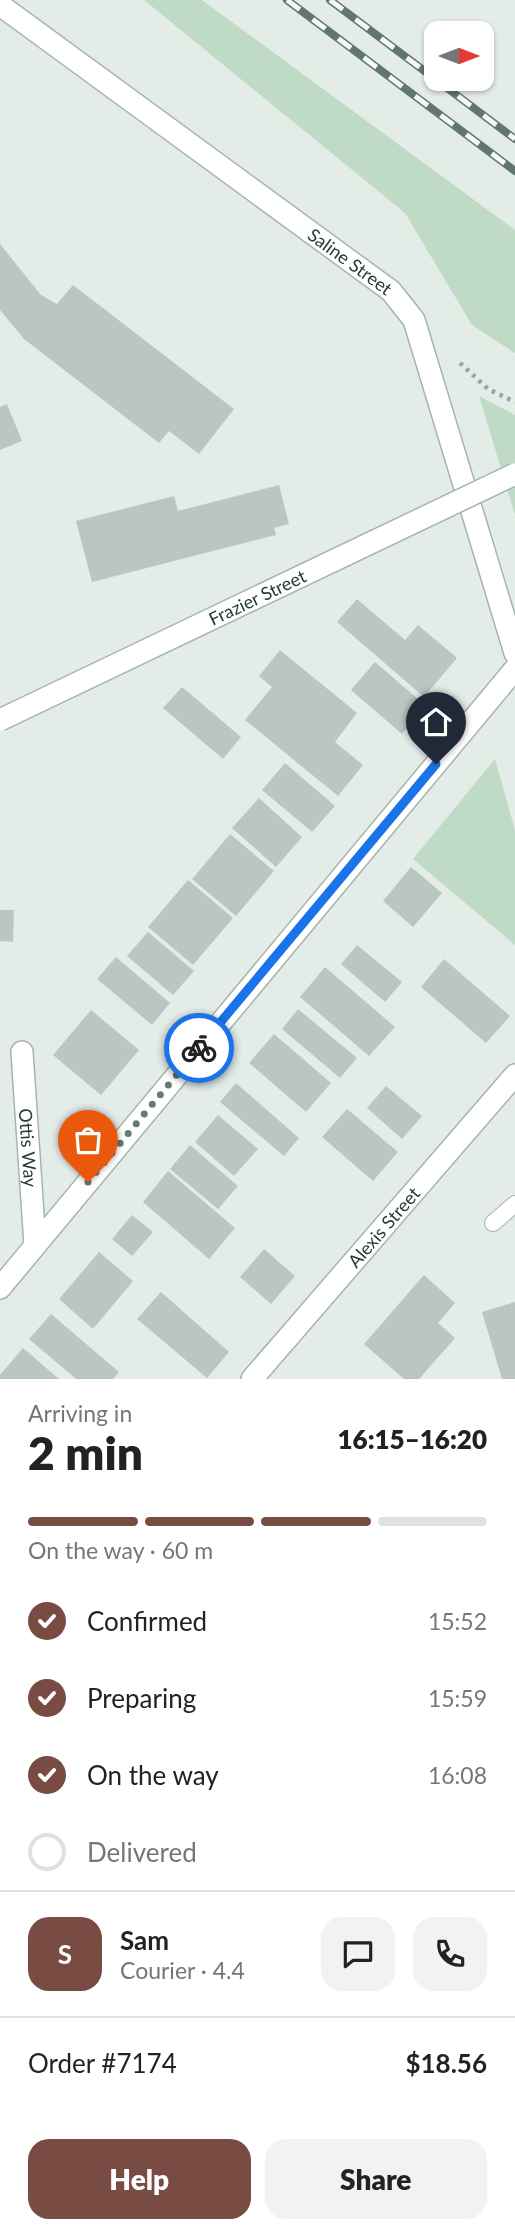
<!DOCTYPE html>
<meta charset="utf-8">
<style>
body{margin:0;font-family:Lato,sans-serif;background:#f2f2f2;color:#222;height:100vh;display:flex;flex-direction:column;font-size:26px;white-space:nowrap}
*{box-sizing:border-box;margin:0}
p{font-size:23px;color:#767676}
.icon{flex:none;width:38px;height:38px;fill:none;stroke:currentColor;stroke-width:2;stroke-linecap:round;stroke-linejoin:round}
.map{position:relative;height:1379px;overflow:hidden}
.details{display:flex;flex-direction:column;background:#fff;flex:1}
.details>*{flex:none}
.needle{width:46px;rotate:90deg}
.controls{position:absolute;left:424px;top:21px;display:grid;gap:14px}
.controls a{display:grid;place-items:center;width:70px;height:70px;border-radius:14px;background:#fff;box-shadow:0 2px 5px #0004;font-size:35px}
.pin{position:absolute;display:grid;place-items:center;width:60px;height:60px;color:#fff;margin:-72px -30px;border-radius:50% 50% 50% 0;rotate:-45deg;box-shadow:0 0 7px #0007}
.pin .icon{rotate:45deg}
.courier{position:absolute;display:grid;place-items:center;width:70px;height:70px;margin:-35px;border:5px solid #1a73e8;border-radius:50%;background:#fff;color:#222;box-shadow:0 2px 9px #0007}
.summary em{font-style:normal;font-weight:800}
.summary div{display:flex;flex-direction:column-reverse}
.summary{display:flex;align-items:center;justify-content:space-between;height:119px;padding:0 28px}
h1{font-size:46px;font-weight:800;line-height:52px}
.bar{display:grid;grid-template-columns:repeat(4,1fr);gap:10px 7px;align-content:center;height:84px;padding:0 28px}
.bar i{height:9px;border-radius:5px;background:#e0e0e0}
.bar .active{background:#794c43}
.bar p{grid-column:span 4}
.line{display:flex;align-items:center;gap:18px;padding:0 28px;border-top:2px solid #e0e0e0}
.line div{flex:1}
.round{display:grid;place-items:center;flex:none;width:74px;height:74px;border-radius:21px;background:#f2f2f2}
ol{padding:0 28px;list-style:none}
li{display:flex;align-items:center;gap:21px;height:77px}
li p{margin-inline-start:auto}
li .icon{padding:7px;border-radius:50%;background:#794c43;color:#fff;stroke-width:4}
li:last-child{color:#767676}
li i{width:38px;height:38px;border:4px solid #e0e0e0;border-radius:50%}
.button{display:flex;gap:14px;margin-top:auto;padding:14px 28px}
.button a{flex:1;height:80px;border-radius:21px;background:#794c43;color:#fff;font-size:28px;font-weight:800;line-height:80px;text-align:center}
.button a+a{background:#f2f2f2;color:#222}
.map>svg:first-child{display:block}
.green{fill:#bfdbc5}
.building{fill:#bac7c1}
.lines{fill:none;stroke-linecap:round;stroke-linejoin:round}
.service-casing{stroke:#a7b4ae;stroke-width:18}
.minor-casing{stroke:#a7b4ae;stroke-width:24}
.path{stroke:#88ac9e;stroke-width:4.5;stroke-dasharray:3.5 5;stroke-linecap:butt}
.service{stroke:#fff;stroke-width:16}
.minor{stroke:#fff;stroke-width:21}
.rail-casing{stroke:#60776f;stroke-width:8}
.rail{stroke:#f4f9f6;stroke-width:5;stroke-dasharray:16;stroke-linecap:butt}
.tertiary-bridge-casing{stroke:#a7b4ae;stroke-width:24;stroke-linecap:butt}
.tertiary-bridge{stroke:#fff;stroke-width:21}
.done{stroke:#687a73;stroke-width:7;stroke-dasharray:0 12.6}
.route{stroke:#1a73e8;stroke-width:9}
.labels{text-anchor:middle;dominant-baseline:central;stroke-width:6;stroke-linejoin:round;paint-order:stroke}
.street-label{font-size:18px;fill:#253c34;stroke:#f4f9f6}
</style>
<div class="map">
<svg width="515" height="1379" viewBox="0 0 515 1379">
<rect width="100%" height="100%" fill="#e4ece8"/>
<g class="green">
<path d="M 144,0 L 202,0 L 515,230 L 515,353 L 472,325 L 405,213 Z"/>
<path d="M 479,396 L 515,415 L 515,515 Z"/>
<path d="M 495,759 L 515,830 L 515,945 L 413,859 Z"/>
</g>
<g class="building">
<path d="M 0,244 L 41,295 L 57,304 L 73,285 L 234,409 L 199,454 L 169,431 L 159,443 L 24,339 L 0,310 Z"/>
<path d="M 7,404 L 22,441 L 0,450 L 0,407 Z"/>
<path d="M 279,485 L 289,524 L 274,528 L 276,535 L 92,582 L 76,521 L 174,496 L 178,511 Z"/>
<path d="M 357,599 L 405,640 L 418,625 L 457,658 L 424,697 L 337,622 Z"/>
<path d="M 280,650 L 357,713 L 335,742 L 363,765 L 338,796 L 245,720 L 272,687 L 259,676 Z"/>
<path d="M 375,662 L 426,706 L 402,734 L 351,690 Z"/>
<path d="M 182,687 L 241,737 L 223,759 L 163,708 Z"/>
<path d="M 285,763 L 335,806 L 312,832 L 262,790 Z"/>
<path d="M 259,798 L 302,837 L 276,867 L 232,828 Z"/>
<path d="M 230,834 L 274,871 L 236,916 L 192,879 Z"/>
<path d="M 411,867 L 442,893 L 413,927 L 383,901 Z"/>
<path d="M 188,880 L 233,918 L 193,965 L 148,927 Z"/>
<path d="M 0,910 L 14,910 L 13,942 L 0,941 Z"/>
<path d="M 148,932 L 194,971 L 173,995 L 127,956 Z"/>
<path d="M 357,945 L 402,982 L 385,1002 L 341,964 Z"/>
<path d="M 116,957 L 170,1003 L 152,1025 L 97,979 Z"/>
<path d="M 444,959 L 510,1016 L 486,1043 L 421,987 Z"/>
<path d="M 325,967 L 395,1027 L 369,1056 L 300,997 Z"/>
<path d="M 298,1009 L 357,1058 L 340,1078 L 282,1029 Z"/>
<path d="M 91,1010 L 139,1050 L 101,1095 L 53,1055 Z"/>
<path d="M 274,1034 L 331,1083 L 306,1112 L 249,1063 Z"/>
<path d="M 236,1083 L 299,1138 L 284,1156 L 220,1102 Z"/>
<path d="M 386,1086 L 422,1116 L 402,1139 L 367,1108 Z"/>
<path d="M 347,1109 L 398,1152 L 373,1181 L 322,1137 Z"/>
<path d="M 218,1115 L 258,1149 L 234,1176 L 195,1142 Z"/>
<path d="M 190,1145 L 238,1186 L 218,1209 L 170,1169 Z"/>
<path d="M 168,1171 L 235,1228 L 209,1259 L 143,1202 Z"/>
<path d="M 132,1215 L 153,1232 L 132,1256 L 112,1239 Z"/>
<path d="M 264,1249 L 295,1276 L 271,1304 L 240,1277 Z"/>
<path d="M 99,1252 L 133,1281 L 93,1329 L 59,1299 Z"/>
<path d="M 424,1275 L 455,1303 L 438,1323 L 455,1338 L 419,1379 L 404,1379 L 364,1344 Z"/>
<path d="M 161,1292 L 229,1352 L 207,1378 L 137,1319 Z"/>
<path d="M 515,1302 L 515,1379 L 502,1379 L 482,1312 Z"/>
<path d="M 51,1314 L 119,1372 L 113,1379 L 76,1379 L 29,1339 Z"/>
<path d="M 23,1348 L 59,1379 L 0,1379 L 0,1375 Z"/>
</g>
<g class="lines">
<defs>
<path id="service" d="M 493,1223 L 515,1204"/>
<g id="minor">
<path id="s1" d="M 0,5 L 391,291 L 414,320 L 515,653"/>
<path id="s2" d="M 22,1052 L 35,1245"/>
<path d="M 0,1288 L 515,669"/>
<path id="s3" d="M 252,1379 L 515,1075"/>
</g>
</defs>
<use href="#service" class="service-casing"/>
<use href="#minor" class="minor-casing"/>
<path class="path" d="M 460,363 L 488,389 L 515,402"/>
<use href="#service" class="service"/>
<use href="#minor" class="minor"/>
<defs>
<g id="rail">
<path d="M 287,0 L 515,171"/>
<path d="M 330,0 L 515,139"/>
</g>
</defs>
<use href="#rail" class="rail-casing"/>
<use href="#rail" class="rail"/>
<defs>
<g id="tertiary-bridge">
<path id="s4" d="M 0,720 L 515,474"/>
</g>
</defs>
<use href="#tertiary-bridge" class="tertiary-bridge-casing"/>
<use href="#tertiary-bridge" class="tertiary-bridge"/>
</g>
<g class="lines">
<path class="done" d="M 88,1182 L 199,1048"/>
<path class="route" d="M 199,1048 L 436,764"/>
</g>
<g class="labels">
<g class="street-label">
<text stroke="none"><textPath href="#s1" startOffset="434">Saline Street</textPath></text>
<text stroke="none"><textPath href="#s4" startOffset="285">Frazier Street</textPath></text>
<text stroke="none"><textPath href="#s2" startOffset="96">Ottis Way</textPath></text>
<text stroke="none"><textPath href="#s3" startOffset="201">Alexis Street</textPath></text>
</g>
</g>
</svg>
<div class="controls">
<a><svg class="needle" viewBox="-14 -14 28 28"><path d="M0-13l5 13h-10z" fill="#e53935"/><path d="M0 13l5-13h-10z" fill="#767676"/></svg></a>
</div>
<div class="pin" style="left:88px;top:1182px;background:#ea580c"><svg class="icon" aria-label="bag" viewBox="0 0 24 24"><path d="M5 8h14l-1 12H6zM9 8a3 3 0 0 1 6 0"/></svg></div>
<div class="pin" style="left:436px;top:764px;background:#1f2937"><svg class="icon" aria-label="home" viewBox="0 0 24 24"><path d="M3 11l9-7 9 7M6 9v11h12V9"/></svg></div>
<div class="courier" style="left:199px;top:1048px"><svg class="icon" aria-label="bike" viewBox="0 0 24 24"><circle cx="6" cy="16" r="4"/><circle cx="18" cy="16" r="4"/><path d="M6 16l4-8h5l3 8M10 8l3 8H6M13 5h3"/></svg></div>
</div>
<section class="details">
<div class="summary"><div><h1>2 min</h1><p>Arriving in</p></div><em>16:15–16:20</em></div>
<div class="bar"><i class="active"></i><i class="active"></i><i class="active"></i><i></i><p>On the way · 60 m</p></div>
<ol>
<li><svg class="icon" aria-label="check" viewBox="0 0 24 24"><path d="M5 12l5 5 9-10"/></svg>Confirmed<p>15:52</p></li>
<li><svg class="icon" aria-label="check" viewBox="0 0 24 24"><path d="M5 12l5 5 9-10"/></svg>Preparing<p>15:59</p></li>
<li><svg class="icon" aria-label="check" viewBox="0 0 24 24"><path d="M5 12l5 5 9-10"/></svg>On the way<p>16:08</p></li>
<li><i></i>Delivered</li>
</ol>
<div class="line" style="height:126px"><b class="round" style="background:#794c43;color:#fff">S</b><div><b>Sam</b><p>Courier · 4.4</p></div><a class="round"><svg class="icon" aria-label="chat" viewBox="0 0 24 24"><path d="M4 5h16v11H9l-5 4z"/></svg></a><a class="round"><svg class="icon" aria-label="phone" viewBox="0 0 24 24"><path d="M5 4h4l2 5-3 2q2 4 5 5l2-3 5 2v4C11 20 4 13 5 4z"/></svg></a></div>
<div class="line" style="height:91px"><div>Order #7174</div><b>$18.56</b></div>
<div class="button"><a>Help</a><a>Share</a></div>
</section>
